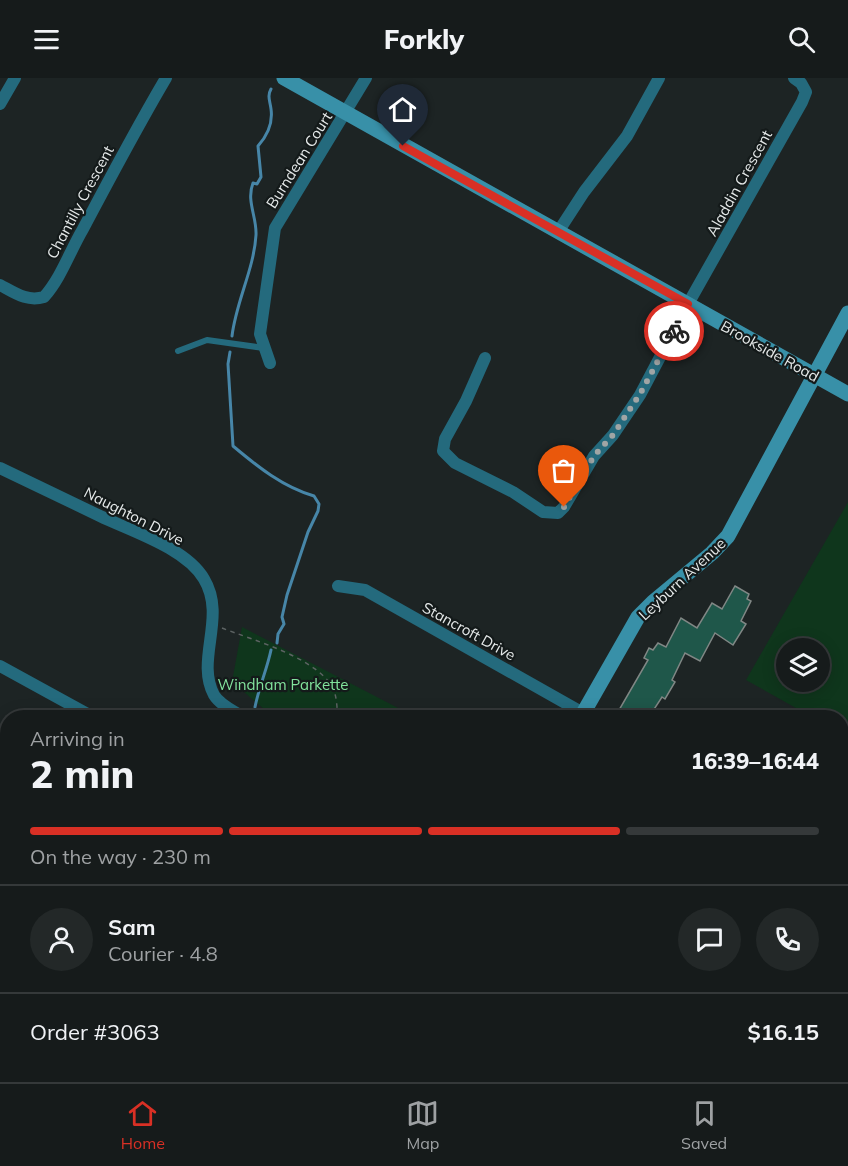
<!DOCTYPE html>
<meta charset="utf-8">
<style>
body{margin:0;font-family:Mulish,sans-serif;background:#232828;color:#f1f3f6;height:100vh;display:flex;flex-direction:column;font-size:22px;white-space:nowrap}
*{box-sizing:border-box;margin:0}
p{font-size:20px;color:#9ea1a3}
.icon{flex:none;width:33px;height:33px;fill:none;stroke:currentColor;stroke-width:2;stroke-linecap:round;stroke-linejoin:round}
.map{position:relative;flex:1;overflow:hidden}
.drawer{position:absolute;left:0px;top:632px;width:849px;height:374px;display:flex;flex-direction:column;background:#161b1b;border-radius:24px 24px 0 0;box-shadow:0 3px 15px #0003,0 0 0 2px #35393a}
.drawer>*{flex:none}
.tools{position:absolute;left:776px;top:560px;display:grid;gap:12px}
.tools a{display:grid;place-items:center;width:54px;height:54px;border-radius:50%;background:#161b1b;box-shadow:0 3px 15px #0003,0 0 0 2px #35393a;font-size:30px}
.pin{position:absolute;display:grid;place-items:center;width:51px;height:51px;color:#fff;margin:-62px -26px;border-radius:50% 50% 50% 0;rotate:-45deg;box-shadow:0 0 6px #0007}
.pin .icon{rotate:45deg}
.courier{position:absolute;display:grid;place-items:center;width:60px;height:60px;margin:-30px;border:4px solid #d93025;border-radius:50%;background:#fff;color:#222;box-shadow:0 2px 8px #0007}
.head em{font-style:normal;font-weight:800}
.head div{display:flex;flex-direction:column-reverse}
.head{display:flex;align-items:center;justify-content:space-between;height:102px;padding:0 30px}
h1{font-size:39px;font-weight:800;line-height:45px}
.bar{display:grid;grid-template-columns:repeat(4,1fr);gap:9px 6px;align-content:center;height:72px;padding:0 30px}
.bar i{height:8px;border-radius:4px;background:#35393a}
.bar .selected{background:#d93025}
.bar p{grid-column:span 4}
.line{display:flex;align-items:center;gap:15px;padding:0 30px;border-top:2px solid #35393a}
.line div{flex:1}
.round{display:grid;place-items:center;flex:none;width:63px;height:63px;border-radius:32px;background:#232828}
header{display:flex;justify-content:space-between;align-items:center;height:78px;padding:0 30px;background:#161b1b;font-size:27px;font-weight:800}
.dock{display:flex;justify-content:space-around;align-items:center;height:84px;border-top:2px solid #35393a;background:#161b1b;font-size:16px;color:#9ea1a3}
.dock a{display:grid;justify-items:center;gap:3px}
.dock .selected{color:#d93025}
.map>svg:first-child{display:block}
.green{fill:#0f361c;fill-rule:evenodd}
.water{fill:#035b8b;stroke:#4786a8;stroke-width:1.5}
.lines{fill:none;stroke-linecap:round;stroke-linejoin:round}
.stream{stroke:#4786a8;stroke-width:3}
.building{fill:#1f574a;stroke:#808785;stroke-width:1.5}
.path{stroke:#5d6363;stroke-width:1.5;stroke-dasharray:4.5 4.5;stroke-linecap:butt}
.lane{stroke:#246a7d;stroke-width:6}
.street{stroke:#246a7d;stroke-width:12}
.secondary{stroke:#3890a8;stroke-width:15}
.primary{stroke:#35afce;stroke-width:15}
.done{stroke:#a0a5a5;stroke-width:6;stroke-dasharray:0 10.8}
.route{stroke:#d93025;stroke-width:8}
.labels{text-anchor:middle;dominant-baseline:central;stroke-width:4.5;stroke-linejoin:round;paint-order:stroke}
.street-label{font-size:15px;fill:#e6eaea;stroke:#141a1a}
.park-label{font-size:15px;fill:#82e39d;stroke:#141a1a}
</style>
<header><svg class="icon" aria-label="menu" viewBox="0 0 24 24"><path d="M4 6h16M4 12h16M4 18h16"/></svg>Forkly<svg class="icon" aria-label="search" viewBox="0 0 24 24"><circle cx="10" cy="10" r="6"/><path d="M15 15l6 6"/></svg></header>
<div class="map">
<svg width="848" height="1004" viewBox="0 0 848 1004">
<rect width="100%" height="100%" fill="#1d2424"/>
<g class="green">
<path d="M 848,424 L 848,659 L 842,656 L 842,639 L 812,639 L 746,602 ZM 786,570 L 819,570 L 819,603 L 786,603 Z"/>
<path d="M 242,549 L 400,631 L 396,639 L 278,639 L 265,632 L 232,604 Z"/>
<path d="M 848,770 L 848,836 L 842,832 L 842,781 Z"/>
<path d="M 0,974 L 7,978 L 8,998 L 224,998 L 226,1004 L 0,1004 Z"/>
</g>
<path class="water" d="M 75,998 L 147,998 L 147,1004 L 77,1004 Z"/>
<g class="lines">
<g class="stream">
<path d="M 232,258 C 236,224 254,191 256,157 C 257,139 246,123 253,105 L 257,106 L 261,99 L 258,68 C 267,58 273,45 271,31 C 270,23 267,18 271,11"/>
<path d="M 230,274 L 228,286 L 233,368 C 258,389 283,409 314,418 L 319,426 L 318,433 L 308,454 L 287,517 L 282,539 L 284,546 L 278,556 L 277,565"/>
<path d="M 255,629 C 259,609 267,591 271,572"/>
<path d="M 184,998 L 185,1004"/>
</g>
</g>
<path class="building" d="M 735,508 L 749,516 L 747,521 L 751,523 L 741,543 L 746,546 L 733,567 L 715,555 L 700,583 L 685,575 L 672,602 L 675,604 L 665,621 L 662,619 L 649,639 L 615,639 L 648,582 L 644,580 L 649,570 L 653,572 L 658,565 L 666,569 L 681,540 L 697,550 L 712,525 L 722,531 Z"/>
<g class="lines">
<g class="path">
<path d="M 222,550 C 252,562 326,582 335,616 C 337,623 337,632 338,639"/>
<path d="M 53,998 L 57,1004"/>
<path d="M 156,998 L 156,1004"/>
</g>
<g class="lane">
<path d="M 178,273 L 207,262 L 264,270"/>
<path d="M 842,857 L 848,861"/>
<path d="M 842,915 L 843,916"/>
</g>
<g class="street">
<path d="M 0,26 L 15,0"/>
<path d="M 558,154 L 584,114 L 627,58 L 659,0"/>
<path d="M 0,207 C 15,215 27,224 44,219 C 61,200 70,173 83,151 C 110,100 137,49 166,0"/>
<path d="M 485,280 L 466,323 L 445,361 L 443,373 L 455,385 L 513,414 L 543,434 L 558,435 L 564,429 L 594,378 L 613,357 L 640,317 L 688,226 L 802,24 L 806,14 L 801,5 L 794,0"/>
<path d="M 270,285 L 260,256 L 275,150 L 366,0"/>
<path d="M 0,390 C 33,406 66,422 100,438 C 131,453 186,470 204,501 C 227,539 195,582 214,617 C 220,627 234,633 243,639"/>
<path d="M 338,508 L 365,512 L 583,635"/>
<path d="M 0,588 L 93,639"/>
<path d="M 0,887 L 8,876"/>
<path d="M 274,998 L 276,1004"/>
<path d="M 566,998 L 576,998 L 591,1004"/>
<path d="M 403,1004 L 404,998"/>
<path d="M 455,1004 L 456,998"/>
<path d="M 509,1004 L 511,998"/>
</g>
<g class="secondary">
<path d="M 284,0 L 848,316"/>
<path d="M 581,639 L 638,539 L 653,524 L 712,475 L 728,458 L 848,235"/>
<path d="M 0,742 L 8,746"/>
<path d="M 708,998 L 722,1004"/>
</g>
<path class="primary" d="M 845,1004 L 848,1000"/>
</g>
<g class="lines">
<path class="done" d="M 564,429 L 594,378 L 613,357 L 640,316 L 674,253"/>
<path class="route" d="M 403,68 L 688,226 L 674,253"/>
</g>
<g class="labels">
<g class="street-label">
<text transform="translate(299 82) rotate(-58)">Burndean Court</text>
<text transform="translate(739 105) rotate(-61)">Aladdin Crescent</text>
<text transform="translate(80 124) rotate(-62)">Chantilly Crescent</text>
<text transform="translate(770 273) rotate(29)">Brookside Road</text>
<text transform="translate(134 438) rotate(27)">Naughton Drive</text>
<text transform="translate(682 501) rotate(-43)">Leyburn Avenue</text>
<text transform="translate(469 553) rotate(29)">Stancroft Drive</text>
</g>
<g class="park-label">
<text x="283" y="606">Windham Parkette</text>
</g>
</g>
</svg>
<div class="tools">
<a><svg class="icon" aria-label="layers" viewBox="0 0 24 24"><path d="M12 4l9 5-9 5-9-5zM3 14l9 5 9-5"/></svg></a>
</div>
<div class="pin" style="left:564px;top:429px;background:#ea580c"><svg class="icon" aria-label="bag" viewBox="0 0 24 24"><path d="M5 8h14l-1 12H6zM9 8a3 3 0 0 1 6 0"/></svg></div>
<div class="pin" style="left:403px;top:68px;background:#1f2937"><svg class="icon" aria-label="home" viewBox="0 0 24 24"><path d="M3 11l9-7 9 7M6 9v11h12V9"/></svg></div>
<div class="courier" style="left:674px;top:253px"><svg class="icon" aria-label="bike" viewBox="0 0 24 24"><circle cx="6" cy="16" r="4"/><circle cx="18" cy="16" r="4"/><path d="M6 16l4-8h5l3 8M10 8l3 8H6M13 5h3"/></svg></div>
<section class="drawer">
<div class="head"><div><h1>2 min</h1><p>Arriving in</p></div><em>16:39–16:44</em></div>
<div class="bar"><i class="selected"></i><i class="selected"></i><i class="selected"></i><i></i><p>On the way · 230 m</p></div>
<div class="line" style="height:108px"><a class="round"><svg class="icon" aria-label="person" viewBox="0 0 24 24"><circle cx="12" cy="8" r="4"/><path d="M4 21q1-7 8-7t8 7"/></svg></a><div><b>Sam</b><p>Courier · 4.8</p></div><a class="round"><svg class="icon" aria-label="chat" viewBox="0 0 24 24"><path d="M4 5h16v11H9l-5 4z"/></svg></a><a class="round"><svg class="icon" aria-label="phone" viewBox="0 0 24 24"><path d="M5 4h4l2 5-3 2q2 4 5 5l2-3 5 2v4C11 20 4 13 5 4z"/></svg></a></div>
<div class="line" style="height:78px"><div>Order #3063</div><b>$16.15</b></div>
</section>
</div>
<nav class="dock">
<a class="selected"><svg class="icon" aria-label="home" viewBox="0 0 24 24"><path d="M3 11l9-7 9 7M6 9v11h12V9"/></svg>Home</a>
<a><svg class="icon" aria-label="map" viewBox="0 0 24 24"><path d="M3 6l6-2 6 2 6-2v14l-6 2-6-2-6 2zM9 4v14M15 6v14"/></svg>Map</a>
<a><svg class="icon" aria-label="saved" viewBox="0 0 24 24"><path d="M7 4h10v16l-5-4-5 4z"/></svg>Saved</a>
</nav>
